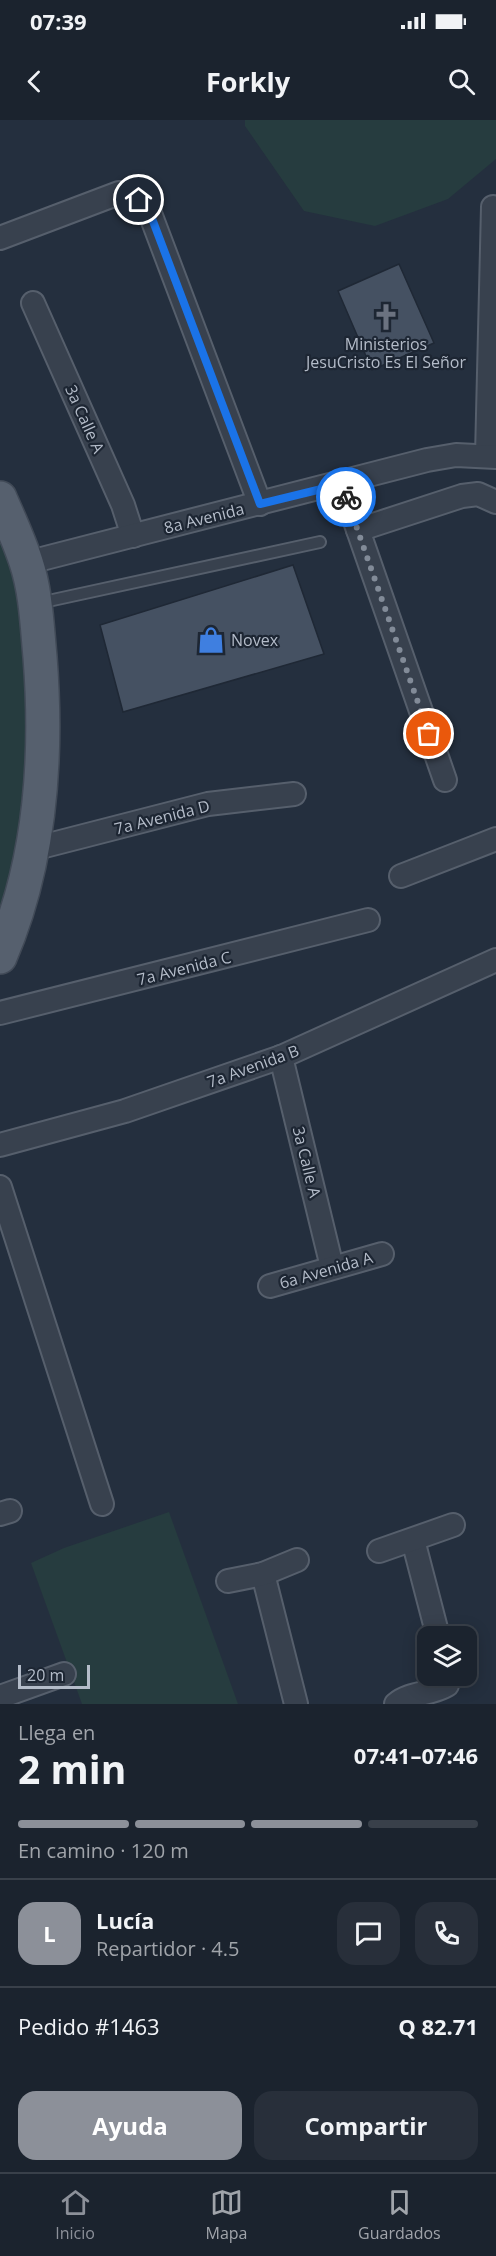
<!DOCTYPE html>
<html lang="es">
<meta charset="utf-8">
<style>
body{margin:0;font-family:"Open Sans",sans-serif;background:#282f3a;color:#f1f3f6;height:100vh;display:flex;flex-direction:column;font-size:22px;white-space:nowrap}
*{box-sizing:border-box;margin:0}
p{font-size:20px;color:#a0a4aa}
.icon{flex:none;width:33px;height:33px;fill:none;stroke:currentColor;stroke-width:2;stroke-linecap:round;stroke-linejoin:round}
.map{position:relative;height:1584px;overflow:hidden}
.side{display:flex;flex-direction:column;background:#1b232e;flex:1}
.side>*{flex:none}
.fabs{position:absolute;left:417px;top:1506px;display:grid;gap:12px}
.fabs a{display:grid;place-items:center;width:60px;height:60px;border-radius:12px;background:#1b232e;box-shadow:0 3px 15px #0003,0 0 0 2px #39404a;font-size:30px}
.scale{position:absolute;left:18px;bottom:15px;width:72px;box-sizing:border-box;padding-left:6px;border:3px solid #b4bcc9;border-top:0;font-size:16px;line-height:21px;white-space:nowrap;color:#b4bcc9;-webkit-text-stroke:4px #1d2633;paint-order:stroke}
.pin{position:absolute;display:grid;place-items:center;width:51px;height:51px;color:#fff;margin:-26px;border:3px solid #fff;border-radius:50%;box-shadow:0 2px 6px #0007}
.courier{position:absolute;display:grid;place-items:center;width:60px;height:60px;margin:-30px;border:4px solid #1a73e8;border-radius:50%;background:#fff;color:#222;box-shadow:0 2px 8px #0007}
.headline em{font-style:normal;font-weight:700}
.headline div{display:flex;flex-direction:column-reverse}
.headline{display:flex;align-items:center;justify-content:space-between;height:102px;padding:0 18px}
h1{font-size:39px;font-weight:700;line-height:45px}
.bar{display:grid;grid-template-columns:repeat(4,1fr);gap:9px 6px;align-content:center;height:72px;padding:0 18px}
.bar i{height:8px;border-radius:4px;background:#39404a}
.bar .on{background:#8c9099}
.bar p{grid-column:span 4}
.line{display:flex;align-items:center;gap:15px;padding:0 18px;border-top:2px solid #39404a}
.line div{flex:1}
.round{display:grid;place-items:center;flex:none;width:63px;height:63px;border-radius:18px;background:#282f3a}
.cta{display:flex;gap:12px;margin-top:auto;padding:12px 18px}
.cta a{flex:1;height:69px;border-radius:18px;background:#8c9099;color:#fff;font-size:24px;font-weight:700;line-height:69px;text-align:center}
.cta a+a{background:#282f3a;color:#f1f3f6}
.status{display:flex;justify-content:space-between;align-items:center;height:42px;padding:0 30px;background:#1b232e;direction:ltr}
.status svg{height:16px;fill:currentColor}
header{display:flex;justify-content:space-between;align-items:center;height:78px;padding:0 18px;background:#1b232e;font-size:27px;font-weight:700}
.menu{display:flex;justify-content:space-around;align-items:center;height:84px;border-top:2px solid #39404a;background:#1b232e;font-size:16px;color:#a0a4aa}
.menu a{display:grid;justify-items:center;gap:3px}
.menu .on{color:#8c9099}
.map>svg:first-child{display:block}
.green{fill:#263c3f}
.building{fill:#455162;stroke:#1f2835;stroke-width:1.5}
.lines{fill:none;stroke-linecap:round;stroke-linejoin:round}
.service-casing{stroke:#565f6c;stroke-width:14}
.minor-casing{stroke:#565f6c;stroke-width:26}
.primary-casing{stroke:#414a57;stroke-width:36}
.service{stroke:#38414e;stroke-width:10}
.minor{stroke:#38414e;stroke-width:22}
.primary{stroke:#56606e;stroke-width:33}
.done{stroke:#828b98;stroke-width:6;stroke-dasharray:0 10.8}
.route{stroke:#1a73e8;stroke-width:8}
.labels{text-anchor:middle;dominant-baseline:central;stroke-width:4.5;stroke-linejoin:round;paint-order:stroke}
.poi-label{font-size:16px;fill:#b4bcc9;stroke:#1d2633}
.street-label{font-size:16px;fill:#b4bcc9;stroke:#1d2633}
</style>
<div class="status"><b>07:39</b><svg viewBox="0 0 49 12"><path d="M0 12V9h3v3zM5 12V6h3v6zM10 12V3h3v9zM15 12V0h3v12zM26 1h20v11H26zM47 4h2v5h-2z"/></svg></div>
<header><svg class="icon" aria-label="back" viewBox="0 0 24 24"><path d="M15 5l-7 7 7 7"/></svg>Forkly<svg class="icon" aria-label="search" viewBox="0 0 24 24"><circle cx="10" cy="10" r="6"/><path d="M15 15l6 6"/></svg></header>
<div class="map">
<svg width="496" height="1584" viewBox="0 0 496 1584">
<rect width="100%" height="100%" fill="#242f3e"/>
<g class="green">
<path d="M 245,0 L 496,0 L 496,39 L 448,79 L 375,106 L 304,91 L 245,6 Z"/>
<path d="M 0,410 L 14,448 L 31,539 L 35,639 L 0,813 Z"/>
<path d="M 169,1392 L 238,1584 L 82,1584 L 31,1443 L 64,1428 Z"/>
</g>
<g class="building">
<path d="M 399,144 L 434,223 L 372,250 L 338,171 Z"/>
<path d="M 293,445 L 324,534 L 123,592 L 100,505 Z"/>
</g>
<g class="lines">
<defs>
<path id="service" d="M 39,483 L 320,422"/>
<g id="minor">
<path d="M 0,118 L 119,73 L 129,74 L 148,88 L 260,384"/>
<path d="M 33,183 L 123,385 L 133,416"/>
<path d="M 487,336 L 493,87"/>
<path d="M 342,364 L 445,660"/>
<path d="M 358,410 L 462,376 L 478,374 L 496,382"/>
<path d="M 26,443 L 427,340 L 456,335 L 496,337"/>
<path d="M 33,729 L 208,684 L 294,674"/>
<path d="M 401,756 L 496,719"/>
<path d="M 0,893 L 368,800"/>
<path d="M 281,937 L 332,1147"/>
<path d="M 0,1025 L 125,991 L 281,937 L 496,840"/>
<path d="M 0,1067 L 102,1384"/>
<path d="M 270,1166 L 382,1134"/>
<path d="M 0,1394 L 10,1391"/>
<path d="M 413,1420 L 438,1516"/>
<path d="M 379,1431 L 453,1405"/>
<path d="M 263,1454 L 296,1584"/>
<path d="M 228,1461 L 263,1454 L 297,1440"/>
<path d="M 0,1577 L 64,1554"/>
<path d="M 396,1584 C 410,1572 431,1575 447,1565 L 447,1556"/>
</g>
<path id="primary" d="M 0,378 C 9,399 19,420 26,442 C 36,472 37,505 40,537 C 48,639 41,742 0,837"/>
</defs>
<use href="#service" class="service-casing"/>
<use href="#minor" class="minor-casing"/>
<use href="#primary" class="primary-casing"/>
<use href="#service" class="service"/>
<use href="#minor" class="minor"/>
<use href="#primary" class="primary"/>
</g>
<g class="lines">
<path class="done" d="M 346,377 L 429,614"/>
<path class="route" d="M 139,80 L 148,88 L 260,384 L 342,364 L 346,377"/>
</g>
<defs>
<symbol id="church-bare" viewBox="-9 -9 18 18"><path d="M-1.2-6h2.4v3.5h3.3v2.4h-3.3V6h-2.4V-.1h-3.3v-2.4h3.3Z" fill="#6b7280" stroke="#1d2633" stroke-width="2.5" paint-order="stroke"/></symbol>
<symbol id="shop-bare" viewBox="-9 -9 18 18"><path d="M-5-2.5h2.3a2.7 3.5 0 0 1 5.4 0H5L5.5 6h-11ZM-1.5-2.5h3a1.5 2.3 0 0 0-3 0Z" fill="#3f7fe0" stroke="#1d2633" stroke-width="2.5" paint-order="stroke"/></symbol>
</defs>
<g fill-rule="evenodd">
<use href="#church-bare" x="367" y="178" width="38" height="38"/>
<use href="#shop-bare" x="192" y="501" width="38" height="38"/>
</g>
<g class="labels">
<g class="poi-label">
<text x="386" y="224">Ministerios<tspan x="386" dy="18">JesuCristo Es El Señor</tspan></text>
<text x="231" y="520" text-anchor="start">Novex</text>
</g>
<g class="street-label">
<text transform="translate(85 299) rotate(66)">3a Calle A</text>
<text transform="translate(204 398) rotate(-14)">8a Avenida</text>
<text transform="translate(162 697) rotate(-14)">7a Avenida D</text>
<text transform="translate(184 848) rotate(-14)">7a Avenida C</text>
<text transform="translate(253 946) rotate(-20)">7a Avenida B</text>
<text transform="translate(307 1042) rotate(76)">3a Calle A</text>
<text transform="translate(326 1150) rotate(-16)">6a Avenida A</text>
</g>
</g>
</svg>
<div class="fabs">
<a><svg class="icon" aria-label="layers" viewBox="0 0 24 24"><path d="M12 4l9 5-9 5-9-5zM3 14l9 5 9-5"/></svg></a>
</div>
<div class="scale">20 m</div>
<div class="pin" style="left:429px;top:614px;background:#ea580c"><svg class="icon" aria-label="bag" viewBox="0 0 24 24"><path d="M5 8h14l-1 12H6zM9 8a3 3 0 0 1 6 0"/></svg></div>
<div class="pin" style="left:139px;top:80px;background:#1f2937"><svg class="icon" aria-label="home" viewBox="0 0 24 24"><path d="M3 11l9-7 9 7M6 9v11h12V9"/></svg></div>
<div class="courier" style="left:346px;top:377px"><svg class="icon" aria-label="bike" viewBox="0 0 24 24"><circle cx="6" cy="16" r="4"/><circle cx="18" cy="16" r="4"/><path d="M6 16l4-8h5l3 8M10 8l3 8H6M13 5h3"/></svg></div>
</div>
<section class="side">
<div class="headline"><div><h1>2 min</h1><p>Llega en</p></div><em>07:41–07:46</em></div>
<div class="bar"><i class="on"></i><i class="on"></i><i class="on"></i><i></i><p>En camino · 120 m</p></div>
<div class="line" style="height:108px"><b class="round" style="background:#8c9099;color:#fff">L</b><div><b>Lucía</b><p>Repartidor · 4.5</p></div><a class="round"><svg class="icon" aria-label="chat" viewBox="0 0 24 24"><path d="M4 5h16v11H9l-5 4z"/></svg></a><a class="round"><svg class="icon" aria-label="phone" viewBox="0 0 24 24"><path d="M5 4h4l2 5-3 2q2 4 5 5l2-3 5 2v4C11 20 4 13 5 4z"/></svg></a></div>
<div class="line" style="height:78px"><div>Pedido #1463</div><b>Q 82.71</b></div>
<div class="cta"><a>Ayuda</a><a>Compartir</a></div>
</section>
<nav class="menu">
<a class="on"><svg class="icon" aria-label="home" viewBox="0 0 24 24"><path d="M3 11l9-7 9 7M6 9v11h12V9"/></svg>Inicio</a>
<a><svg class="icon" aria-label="map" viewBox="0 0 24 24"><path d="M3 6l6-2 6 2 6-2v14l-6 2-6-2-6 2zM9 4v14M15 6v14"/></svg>Mapa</a>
<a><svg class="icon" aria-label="saved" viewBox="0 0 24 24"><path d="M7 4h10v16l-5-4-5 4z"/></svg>Guardados</a>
</nav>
